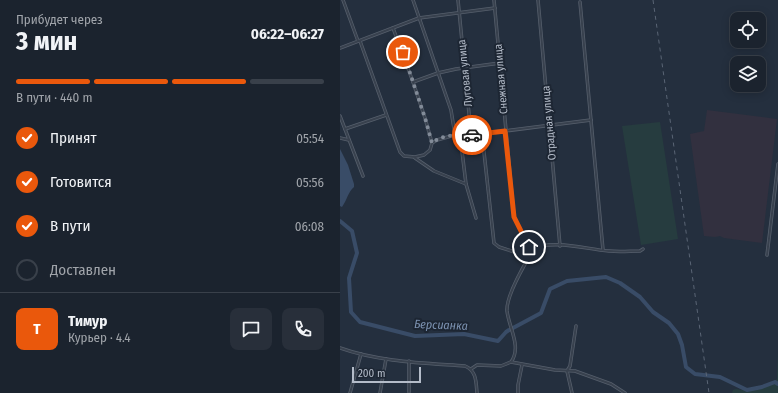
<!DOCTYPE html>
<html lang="ru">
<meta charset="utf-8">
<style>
body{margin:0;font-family:"Fira Sans Condensed",sans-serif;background:#282f3a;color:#f1f3f6;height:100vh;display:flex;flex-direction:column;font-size:15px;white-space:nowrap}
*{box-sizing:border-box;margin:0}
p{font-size:13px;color:#a0a4aa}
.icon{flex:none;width:22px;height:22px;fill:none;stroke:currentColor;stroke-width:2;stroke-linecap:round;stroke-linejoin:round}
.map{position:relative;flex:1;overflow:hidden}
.drawer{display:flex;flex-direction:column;background:#1b232e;width:340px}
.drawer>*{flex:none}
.buttons{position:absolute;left:390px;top:12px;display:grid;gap:8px}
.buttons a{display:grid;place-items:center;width:36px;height:36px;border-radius:8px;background:#1b232e;box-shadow:0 2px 10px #0003,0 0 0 1px #39404a;font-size:20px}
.scale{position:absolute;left:12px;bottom:10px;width:69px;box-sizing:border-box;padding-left:4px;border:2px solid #b4bcc9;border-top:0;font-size:11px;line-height:14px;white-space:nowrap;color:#b4bcc9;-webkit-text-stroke:3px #1d2633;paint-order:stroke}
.pin{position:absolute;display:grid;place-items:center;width:34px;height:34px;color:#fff;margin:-17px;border:2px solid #fff;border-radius:50%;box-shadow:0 1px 4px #0007}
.courier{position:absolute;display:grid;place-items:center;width:40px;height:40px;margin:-20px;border:3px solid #ea580c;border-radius:50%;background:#fff;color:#222;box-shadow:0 1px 5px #0007}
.summary em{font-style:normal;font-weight:700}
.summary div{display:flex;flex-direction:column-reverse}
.summary{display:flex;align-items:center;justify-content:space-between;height:68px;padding:0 16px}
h1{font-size:26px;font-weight:700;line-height:30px}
.bar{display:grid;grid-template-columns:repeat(4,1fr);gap:6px 4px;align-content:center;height:48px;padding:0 16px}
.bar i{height:5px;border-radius:3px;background:#39404a}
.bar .current{background:#ea580c}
.bar p{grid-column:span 4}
.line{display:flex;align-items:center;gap:10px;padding:0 16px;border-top:1px solid #39404a}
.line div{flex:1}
.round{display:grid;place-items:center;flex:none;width:42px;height:42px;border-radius:8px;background:#282f3a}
ol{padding:0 16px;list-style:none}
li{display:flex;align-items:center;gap:12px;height:44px}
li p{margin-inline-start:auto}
li .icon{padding:4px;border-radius:50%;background:#ea580c;color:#fff;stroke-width:4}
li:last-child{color:#a0a4aa}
li i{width:22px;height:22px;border:2px solid #39404a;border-radius:50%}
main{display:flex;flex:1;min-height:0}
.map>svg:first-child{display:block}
.medical{fill:#32303f}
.green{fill:#263c3f}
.water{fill:#394c67}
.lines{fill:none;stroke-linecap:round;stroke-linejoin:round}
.river{stroke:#394c67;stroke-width:4}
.minor-casing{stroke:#565f6c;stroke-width:3.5}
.tertiary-casing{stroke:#565f6c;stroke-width:3.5}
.minor{stroke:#38414e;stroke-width:2}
.tertiary{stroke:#38414e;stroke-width:2}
.rail{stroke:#5a6575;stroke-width:1;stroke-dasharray:4 4;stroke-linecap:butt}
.done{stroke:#828b98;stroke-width:4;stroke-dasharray:0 7.2}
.route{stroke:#ea580c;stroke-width:5}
.labels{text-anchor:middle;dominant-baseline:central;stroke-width:4;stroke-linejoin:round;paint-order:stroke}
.street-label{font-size:11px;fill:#b4bcc9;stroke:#1d2633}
.water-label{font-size:12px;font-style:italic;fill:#7c92b1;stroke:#1d2633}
</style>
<main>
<section class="drawer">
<div class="summary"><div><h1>3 мин</h1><p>Прибудет через</p></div><em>06:22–06:27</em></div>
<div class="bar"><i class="current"></i><i class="current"></i><i class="current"></i><i></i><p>В пути · 440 m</p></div>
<ol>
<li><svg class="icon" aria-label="check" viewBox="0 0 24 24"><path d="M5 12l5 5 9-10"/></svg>Принят<p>05:54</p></li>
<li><svg class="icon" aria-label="check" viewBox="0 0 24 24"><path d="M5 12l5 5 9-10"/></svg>Готовится<p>05:56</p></li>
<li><svg class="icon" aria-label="check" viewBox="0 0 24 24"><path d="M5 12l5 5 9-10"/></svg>В пути<p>06:08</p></li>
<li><i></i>Доставлен</li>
</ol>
<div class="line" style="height:72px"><b class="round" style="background:#ea580c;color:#fff">Т</b><div><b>Тимур</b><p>Курьер · 4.4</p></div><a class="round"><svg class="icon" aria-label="chat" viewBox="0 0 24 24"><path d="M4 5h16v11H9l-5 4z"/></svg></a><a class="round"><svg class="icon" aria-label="phone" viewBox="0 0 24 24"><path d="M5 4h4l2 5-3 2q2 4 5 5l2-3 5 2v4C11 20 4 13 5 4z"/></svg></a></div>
</section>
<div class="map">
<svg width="438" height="393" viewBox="0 0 438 393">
<rect width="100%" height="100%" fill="#242f3e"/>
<path class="medical" d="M 367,110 L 437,119 L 422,243 L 384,238 L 380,236 L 375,237 L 364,236 L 350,134 L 364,131 Z"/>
<g class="green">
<path d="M 320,122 L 338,239 L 301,245 L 282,126 Z"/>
<path d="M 438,351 L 438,393 L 392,393 L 393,390 L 396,389 C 413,393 422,388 437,379 Z"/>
</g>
<path class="water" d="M 0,149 L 8,165 L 14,184 L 14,187 C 8,192 7,200 2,207 L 0,206 Z"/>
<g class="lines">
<g class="river">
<path d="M 0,221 L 12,231 L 17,253 L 9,278 L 11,312 L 20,322 L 75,336 L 124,334 L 158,341 L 166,332 L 169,330"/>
<path d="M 173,328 L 201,313 L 210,289 L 227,281 L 266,277 L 280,283 L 300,297 L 313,312 L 329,323 L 338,334 L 342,345 L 346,367 L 355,374 L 380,377 L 407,390 L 422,387 L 435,382 L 438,384"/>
</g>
<defs>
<g id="minor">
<path d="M 3,0 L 18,41"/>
<path d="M 73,0 L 111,110 L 115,135"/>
<path d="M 118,0 L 131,134"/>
<path d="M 154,0 L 174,217 L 190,249"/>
<path d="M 198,0 L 220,246"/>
<path d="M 240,2 L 263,250"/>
<path d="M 53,28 L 73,82 L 85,118 L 92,143"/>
<path d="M 20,41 L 60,152 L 64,156 L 75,157 L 84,155 L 90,150 L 92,143 L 97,140 L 115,135 L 165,131 L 251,120"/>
<path d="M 0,48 L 79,18 L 155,8"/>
<path d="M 73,82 L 98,73 L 116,69 L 160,63"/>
<path d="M 0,116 L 23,176"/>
<path d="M 5,129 L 46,115"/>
<path d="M 142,134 L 154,243 L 159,247 L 181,254 L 187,261"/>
<path d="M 120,135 L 126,184 L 136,218"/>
<path d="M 0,138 L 9,140"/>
<path d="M 75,158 L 94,171 L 126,184"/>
<path d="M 427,255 L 438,164"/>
<path d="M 69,361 L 69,392"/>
<path d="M 171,362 C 182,347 169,328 167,311 C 166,298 182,269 189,257 L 190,249 C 215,239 244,249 269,251 C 280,252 290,251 300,251 L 303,249"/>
<path d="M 131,369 L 137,365 L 161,366 L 171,362 L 215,370 L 235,371 L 271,384 L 285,393"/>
<path d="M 10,393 L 21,354"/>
<path d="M 40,393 L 46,359"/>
<path d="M 178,393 L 178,385 L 182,365"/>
<path d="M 232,393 L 227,371 L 230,366 L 236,326"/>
</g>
<path id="tertiary" d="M 0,348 C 39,362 84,363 125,366 C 137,371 136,383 137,393"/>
</defs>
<use href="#minor" class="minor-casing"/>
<use href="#tertiary" class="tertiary-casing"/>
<use href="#minor" class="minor"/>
<use href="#tertiary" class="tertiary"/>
<path class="rail" d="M 313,0 L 369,393"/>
</g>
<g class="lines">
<path class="done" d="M 63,52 L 85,118 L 92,143 C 103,134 119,135 132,135"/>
<path class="route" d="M 132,135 L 165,131 L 174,217 L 189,247"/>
</g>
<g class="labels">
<g class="street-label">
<text transform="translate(125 73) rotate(-96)">Луговая улица</text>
<text transform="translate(161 79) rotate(-95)">Снежная улица</text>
<text transform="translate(209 123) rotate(-95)">Отрадная улица</text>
</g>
<g class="water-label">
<text transform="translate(101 325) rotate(2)">Берсианка</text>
</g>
</g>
</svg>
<div class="buttons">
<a><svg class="icon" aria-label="locate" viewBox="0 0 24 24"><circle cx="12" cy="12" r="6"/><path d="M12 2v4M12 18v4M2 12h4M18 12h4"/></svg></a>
<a><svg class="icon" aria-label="layers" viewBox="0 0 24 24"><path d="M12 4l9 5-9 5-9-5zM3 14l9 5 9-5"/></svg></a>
</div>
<div class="scale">200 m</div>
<div class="pin" style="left:63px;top:52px;background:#ea580c"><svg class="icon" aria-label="bag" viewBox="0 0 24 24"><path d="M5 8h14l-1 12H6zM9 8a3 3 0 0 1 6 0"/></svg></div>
<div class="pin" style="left:189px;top:247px;background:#1f2937"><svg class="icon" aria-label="home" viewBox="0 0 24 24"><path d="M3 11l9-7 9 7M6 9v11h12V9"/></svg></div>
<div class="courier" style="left:132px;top:135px"><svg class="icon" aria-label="car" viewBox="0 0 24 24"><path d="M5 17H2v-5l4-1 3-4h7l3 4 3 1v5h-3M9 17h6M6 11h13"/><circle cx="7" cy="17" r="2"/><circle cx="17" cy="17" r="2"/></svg></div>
</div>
</main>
